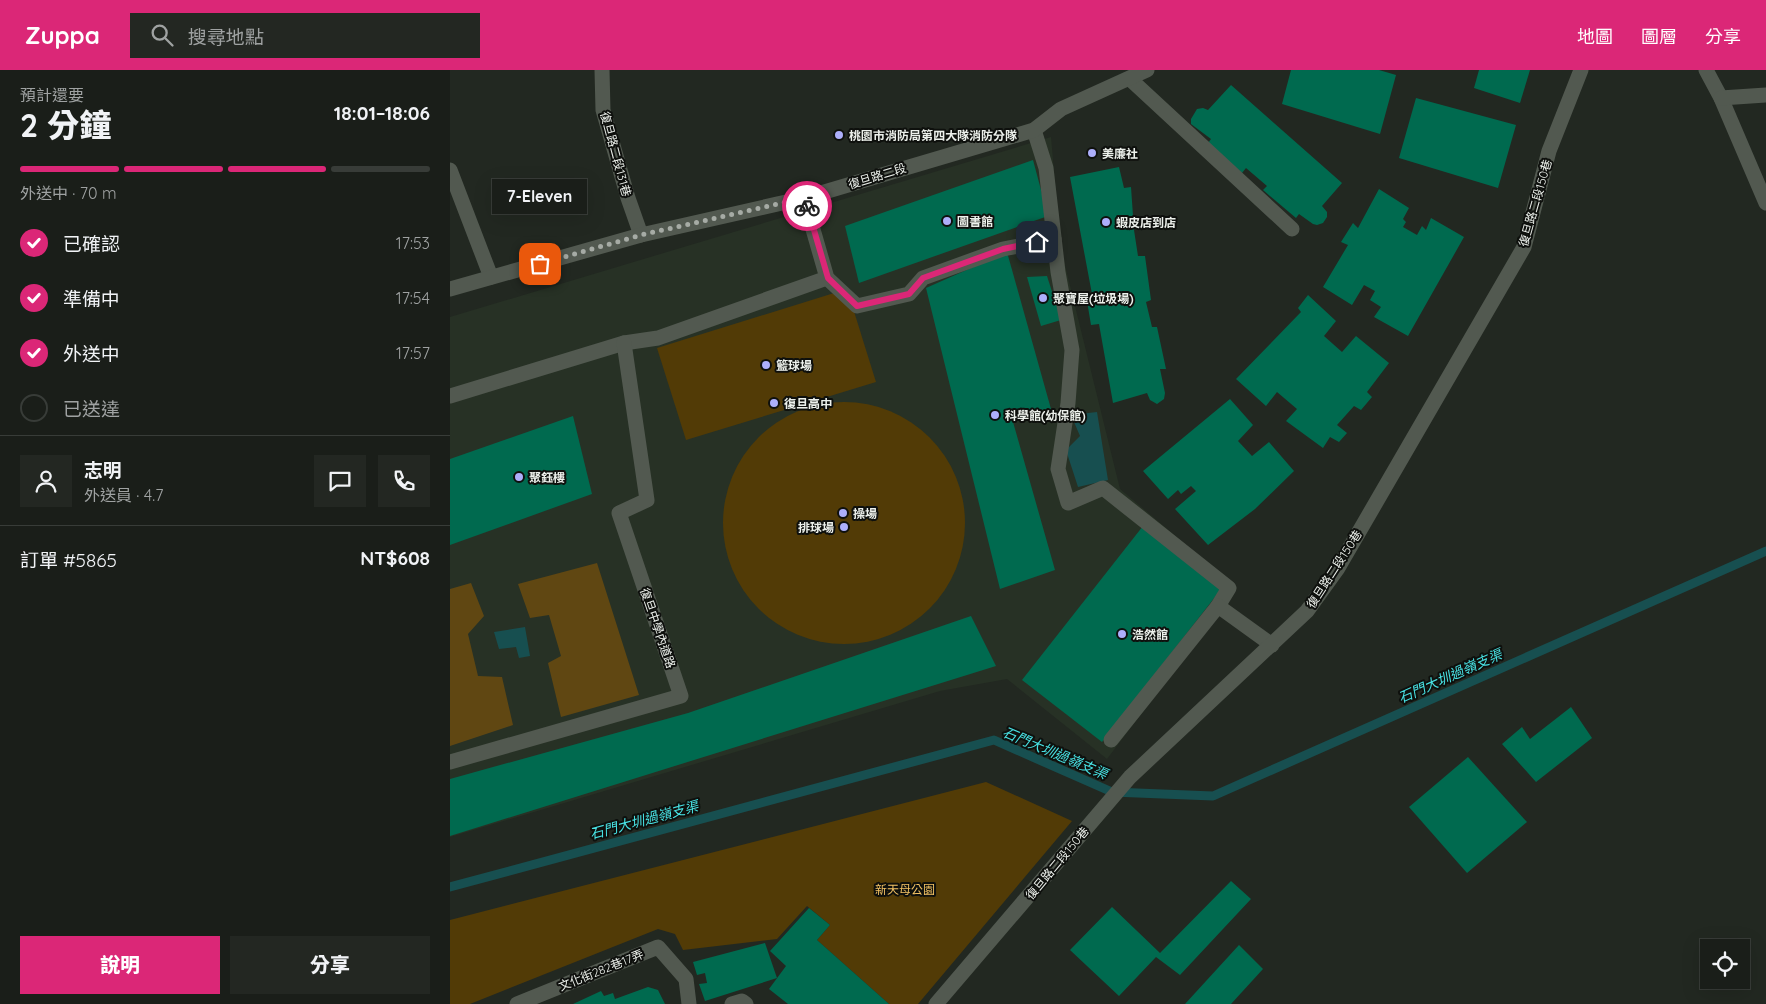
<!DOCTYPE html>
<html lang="zh-TW">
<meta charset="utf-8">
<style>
body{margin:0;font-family:Quicksand,"Noto Sans TC",sans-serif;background:#232722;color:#f1f3f6;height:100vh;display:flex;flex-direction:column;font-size:19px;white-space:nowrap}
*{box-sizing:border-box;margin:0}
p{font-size:16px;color:#9fa2a2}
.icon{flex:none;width:28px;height:28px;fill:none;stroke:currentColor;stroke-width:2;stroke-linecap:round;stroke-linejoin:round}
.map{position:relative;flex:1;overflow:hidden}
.details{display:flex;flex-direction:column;background:#1a1e19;width:450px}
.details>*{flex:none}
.fabs{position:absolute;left:1250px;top:869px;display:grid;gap:10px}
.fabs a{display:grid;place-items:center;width:50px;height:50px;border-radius:0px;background:#1a1e19;box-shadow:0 5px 20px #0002,0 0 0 1px #383c38;font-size:25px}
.pin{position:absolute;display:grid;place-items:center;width:42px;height:42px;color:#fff;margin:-21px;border-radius:10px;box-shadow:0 2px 8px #0006}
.courier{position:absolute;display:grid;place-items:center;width:50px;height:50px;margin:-25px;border:4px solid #db2777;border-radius:50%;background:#fff;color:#222;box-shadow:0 1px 6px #0007}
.bubble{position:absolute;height:35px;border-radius:0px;background:#1a1e19;box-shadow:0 5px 20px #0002,0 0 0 1px #383c38;font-size:16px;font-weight:800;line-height:35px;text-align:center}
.overview em{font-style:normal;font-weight:800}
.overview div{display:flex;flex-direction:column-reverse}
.overview{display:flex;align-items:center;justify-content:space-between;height:85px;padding:0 20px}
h1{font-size:32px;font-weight:800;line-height:38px}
.bar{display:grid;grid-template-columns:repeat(4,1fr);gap:8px 5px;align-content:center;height:60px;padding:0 20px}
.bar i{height:6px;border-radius:4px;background:#383c38}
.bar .on{background:#db2777}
.bar p{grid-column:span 4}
.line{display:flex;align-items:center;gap:12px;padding:0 20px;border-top:1px solid #383c38}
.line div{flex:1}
.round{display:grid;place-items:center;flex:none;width:52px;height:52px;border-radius:0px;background:#232722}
ol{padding:0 20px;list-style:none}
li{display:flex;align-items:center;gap:15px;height:55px}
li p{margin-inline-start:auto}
li .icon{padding:5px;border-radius:50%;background:#db2777;color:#fff;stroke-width:4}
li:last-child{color:#9fa2a2}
li i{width:28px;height:28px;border:2px solid #383c38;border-radius:50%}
.cta{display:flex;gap:10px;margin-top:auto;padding:10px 20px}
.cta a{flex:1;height:58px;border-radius:0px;background:#db2777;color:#fff;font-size:20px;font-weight:800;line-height:58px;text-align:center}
.cta a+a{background:#232722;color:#f1f3f6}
header{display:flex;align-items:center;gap:30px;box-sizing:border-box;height:70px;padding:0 25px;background:#db2777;color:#fff}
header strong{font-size:24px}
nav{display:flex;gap:28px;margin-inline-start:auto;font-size:18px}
.search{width:350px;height:45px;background:#232722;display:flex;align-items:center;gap:12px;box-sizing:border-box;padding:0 18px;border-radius:0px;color:#9fa2a2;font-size:19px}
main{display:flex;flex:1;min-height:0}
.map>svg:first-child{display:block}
.built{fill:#273125}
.green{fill:#523b06}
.forest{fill:#604712}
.water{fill:#174f50}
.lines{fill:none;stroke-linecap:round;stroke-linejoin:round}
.stream{stroke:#174f50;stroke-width:9}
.building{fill:#006a4f}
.minor{stroke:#525950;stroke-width:15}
.done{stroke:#a6aba5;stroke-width:5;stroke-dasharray:0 9}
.route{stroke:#db2777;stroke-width:6}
.poi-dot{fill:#adaffb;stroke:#0e100d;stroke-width:2}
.labels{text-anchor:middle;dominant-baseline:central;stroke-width:4;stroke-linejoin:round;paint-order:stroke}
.poi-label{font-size:12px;font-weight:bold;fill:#edf1ec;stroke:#0e100d;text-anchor:start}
.street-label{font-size:12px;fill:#edf1ec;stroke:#0e100d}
.park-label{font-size:12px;fill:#f2c264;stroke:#0e100d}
.water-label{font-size:14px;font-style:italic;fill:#48e1e3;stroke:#0e100d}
</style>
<header>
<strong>Zuppa</strong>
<div class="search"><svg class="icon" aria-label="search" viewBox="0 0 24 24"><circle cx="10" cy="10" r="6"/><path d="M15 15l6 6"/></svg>搜尋地點</div>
<nav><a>地圖</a><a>圖層</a><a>分享</a></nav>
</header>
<main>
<section class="details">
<div class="overview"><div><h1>2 分鐘</h1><p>預計還要</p></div><em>18:01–18:06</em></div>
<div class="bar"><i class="on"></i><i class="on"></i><i class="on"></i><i></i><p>外送中 · 70 m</p></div>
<ol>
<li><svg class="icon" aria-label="check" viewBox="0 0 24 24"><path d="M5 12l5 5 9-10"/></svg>已確認<p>17:53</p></li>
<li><svg class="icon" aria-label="check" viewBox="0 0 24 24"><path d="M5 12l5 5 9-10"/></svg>準備中<p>17:54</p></li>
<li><svg class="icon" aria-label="check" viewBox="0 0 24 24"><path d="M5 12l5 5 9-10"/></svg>外送中<p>17:57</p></li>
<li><i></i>已送達</li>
</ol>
<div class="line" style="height:90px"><a class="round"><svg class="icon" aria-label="person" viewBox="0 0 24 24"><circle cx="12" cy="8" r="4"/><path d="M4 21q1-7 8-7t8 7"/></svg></a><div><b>志明</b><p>外送員 · 4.7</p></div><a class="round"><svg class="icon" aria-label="chat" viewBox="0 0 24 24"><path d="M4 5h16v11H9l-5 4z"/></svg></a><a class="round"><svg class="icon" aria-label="phone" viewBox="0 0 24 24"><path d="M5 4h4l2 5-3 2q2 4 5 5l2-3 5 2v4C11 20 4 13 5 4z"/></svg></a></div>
<div class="line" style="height:65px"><div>訂單 #5865</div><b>NT$608</b></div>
<div class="cta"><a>說明</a><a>分享</a></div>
</section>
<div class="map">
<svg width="1316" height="934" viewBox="0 0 1316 934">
<rect width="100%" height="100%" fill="#222821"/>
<path class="built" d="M 601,67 L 611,179 L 670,419 L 787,518 L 657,689 L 557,609 L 490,621 L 0,767 L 0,247 Z"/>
<g class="green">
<path d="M 397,219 L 426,312 L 236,370 L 207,278 Z"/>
<circle cx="394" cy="453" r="121"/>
<path d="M 536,712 L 622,751 L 468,934 L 439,934 L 367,870 L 380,855 L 357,836 L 327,869 L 233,880 L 225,864 L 208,859 L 20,934 L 0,934 L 0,850 Z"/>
</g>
<g class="forest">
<path d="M 147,493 L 189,625 L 111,647 L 98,593 L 111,586 L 99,545 L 80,548 L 68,514 Z"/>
<path d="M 21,513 L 34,546 L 18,564 L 28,606 L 52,607 L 63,655 L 0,676 L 0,519 Z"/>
</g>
<g class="water">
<path d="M 647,342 L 658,410 L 628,417 L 616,380 L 630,366 L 621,345 Z"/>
<path d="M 75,557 L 80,586 L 69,588 L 66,577 L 49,579 L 44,562 Z"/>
</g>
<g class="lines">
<path class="stream" d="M 0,817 L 544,670 L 662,722 L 763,726 L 1316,481"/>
</g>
<g class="building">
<path d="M 841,0 L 929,0 L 946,5 L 930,64 L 832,34 Z"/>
<path d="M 1029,0 L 1080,0 L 1070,33 L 1024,18 Z"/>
<path d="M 781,15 L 892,113 L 872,136 L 877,142 L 877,147 L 873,153 L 867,155 L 863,154 L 849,144 L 846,148 L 813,120 L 817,116 L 796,98 L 792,103 L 758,73 L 761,69 L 741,54 L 741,49 L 747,39 L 753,38 L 758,40 Z"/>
<path d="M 966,28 L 1066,55 L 1048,118 L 949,88 Z"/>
<path d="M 583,90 L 598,146 L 409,213 L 395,156 Z"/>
<path d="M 669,97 L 674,118 L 681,117 L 684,160 L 688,186 L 695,186 L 701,230 L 696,232 L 702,257 L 707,257 L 716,299 L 710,299 L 715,323 L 714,329 L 707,334 L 700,330 L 697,323 L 663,333 L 649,254 L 641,255 L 636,225 L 642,224 L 620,107 Z"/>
<path d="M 929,119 L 959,138 L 953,149 L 956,152 L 953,157 L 967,165 L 972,156 L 976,160 L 981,148 L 1014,167 L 958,266 L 924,247 L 931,237 L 920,230 L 925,221 L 914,215 L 902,235 L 873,217 L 898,175 L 891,172 L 903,153 L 908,158 Z"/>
<path d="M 557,182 L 601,339 L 563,352 L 605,500 L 550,519 L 476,218 Z"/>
<path d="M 597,206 L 611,250 L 591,256 L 577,207 Z"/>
<path d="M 858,225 L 886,251 L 874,266 L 892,282 L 906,266 L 939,293 L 917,322 L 922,327 L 911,340 L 904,336 L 887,355 L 897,363 L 889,372 L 880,367 L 873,378 L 836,351 L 847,339 L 827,322 L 816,336 L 786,309 L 851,242 L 848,238 Z"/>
<path d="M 780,329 L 803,355 L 788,371 L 802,386 L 819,372 L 844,401 L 805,439 L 758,475 L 725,439 L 746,421 L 741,416 L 731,424 L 728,420 L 718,429 L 693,401 Z"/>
<path d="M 123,346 L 142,424 L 0,475 L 0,389 Z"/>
<path d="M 693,456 L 772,518 L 652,672 L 572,610 Z"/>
<path d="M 521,546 L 546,596 L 0,766 L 0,709 L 238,643 Z"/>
<path d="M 1121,637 L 1142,668 L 1086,712 L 1052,674 L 1072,657 L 1080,669 Z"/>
<path d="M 1018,687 L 1077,752 L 1017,803 L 959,737 Z"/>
<path d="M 781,811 L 801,829 L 730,905 L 706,887 L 669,926 L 620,880 L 662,837 L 710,883 Z"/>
<path d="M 359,838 L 380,855 L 367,870 L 439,934 L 338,934 L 319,919 L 336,896 L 320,881 Z"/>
<path d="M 315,873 L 327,908 L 255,931 L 249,914 L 257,913 L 255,903 L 247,905 L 243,892 Z"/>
<path d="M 789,875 L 813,899 L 781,934 L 735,934 Z"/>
<path d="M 198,917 L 208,920 L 215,934 L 123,934 L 151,921 L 154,926 L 163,923 L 165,929 Z"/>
</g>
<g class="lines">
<g class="minor">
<path d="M 152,0 L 153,40 L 178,128 L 191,165"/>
<path d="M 1256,0 L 1271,28 L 1316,133"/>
<path d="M 680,9 L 842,159"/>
<path d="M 1271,28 L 1316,25"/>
<path d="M 584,60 L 596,98 L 608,202 L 622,280 L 618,333 L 608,399 L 618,433 L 653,418 L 779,518 L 768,536"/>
<path d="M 0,100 L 41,207"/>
<path d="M 354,128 L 377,208 L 407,236 L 459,224 L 473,208 L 553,179 L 604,169"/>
<path d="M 0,219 L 191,165 L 354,128 L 584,60 L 611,39 L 697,0"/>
<path d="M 0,326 L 174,273 L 208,268 L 377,208"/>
<path d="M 661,670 L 768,536 L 822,575"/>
<path d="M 0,692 L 231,626 L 169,443 L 197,430 L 174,273"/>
<path d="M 67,934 L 208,877 L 236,909 L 239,934"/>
<path d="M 282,934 L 292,931 L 296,934"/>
<path d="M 486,934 L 680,707 L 857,541 L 888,498 L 1074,177 L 1099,81 L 1131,0"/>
</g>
</g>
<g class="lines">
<path class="done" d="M 90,194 L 191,165 L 354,128 L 357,136"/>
<path class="route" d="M 357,136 L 378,208 L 407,236 L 459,224 L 473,208 L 553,179 L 587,172"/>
</g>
<g class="poi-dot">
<circle cx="389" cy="65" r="5"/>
<circle cx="642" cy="83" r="5"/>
<circle cx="497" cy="151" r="5"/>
<circle cx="656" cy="152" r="5"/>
<circle cx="593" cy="228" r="5"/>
<circle cx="316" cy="295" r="5"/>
<circle cx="324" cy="333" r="5"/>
<circle cx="545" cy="345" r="5"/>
<circle cx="69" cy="407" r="5"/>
<circle cx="393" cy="443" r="5"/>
<circle cx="394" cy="457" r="5"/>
<circle cx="672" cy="564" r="5"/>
</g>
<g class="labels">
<g class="poi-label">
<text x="399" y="65">桃園市消防局第四大隊消防分隊</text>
<text x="652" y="83">美廉社</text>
<text x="507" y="151">圖書館</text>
<text x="666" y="152">蝦皮店到店</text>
<text x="603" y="228">聚寶屋(垃圾場)</text>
<text x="326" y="295">籃球場</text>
<text x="334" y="333">復旦高中</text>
<text x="555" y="345">科學館(幼保館)</text>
<text x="79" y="407">聚鈺樓</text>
<text x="403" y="443">操場</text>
<text x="384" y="457" text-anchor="end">排球場</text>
<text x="682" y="564">浩然館</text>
</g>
<g class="street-label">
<text transform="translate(166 84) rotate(75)">復旦路二段131巷</text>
<text transform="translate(427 106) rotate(-17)">復旦路二段</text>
<text transform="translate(1085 133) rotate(-74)">復旦路二段150巷</text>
<text transform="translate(884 499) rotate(-57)">復旦路二段150巷</text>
<text transform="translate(208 558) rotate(71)">復旦中學內道路</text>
<text transform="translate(607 793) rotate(-50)">復旦路二段150巷</text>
<text transform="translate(151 900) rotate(-22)">文化街282巷17弄</text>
</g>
<g class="park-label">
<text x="455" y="819">新天母公園</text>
</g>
<g class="water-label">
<text transform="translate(1000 606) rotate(-24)">石門大圳過嶺支渠</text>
<text transform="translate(605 683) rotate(23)">石門大圳過嶺支渠</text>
<text transform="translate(194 750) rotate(-15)">石門大圳過嶺支渠</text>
</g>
</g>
</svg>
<div class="fabs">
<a><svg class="icon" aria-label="locate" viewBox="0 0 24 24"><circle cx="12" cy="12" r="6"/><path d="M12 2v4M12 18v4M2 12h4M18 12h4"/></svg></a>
</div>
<div class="pin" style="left:90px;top:194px;background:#ea580c"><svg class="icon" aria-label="bag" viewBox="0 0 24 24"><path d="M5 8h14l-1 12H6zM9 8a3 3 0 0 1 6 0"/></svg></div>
<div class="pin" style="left:587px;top:172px;background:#1f2937"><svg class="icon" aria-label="home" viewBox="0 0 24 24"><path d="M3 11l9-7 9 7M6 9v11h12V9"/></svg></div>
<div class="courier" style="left:357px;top:136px"><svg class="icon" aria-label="bike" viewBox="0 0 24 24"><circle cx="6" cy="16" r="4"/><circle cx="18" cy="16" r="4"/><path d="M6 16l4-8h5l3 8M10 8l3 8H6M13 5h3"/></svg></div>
<div class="bubble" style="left:42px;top:109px;width:95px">7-Eleven</div>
</div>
</main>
